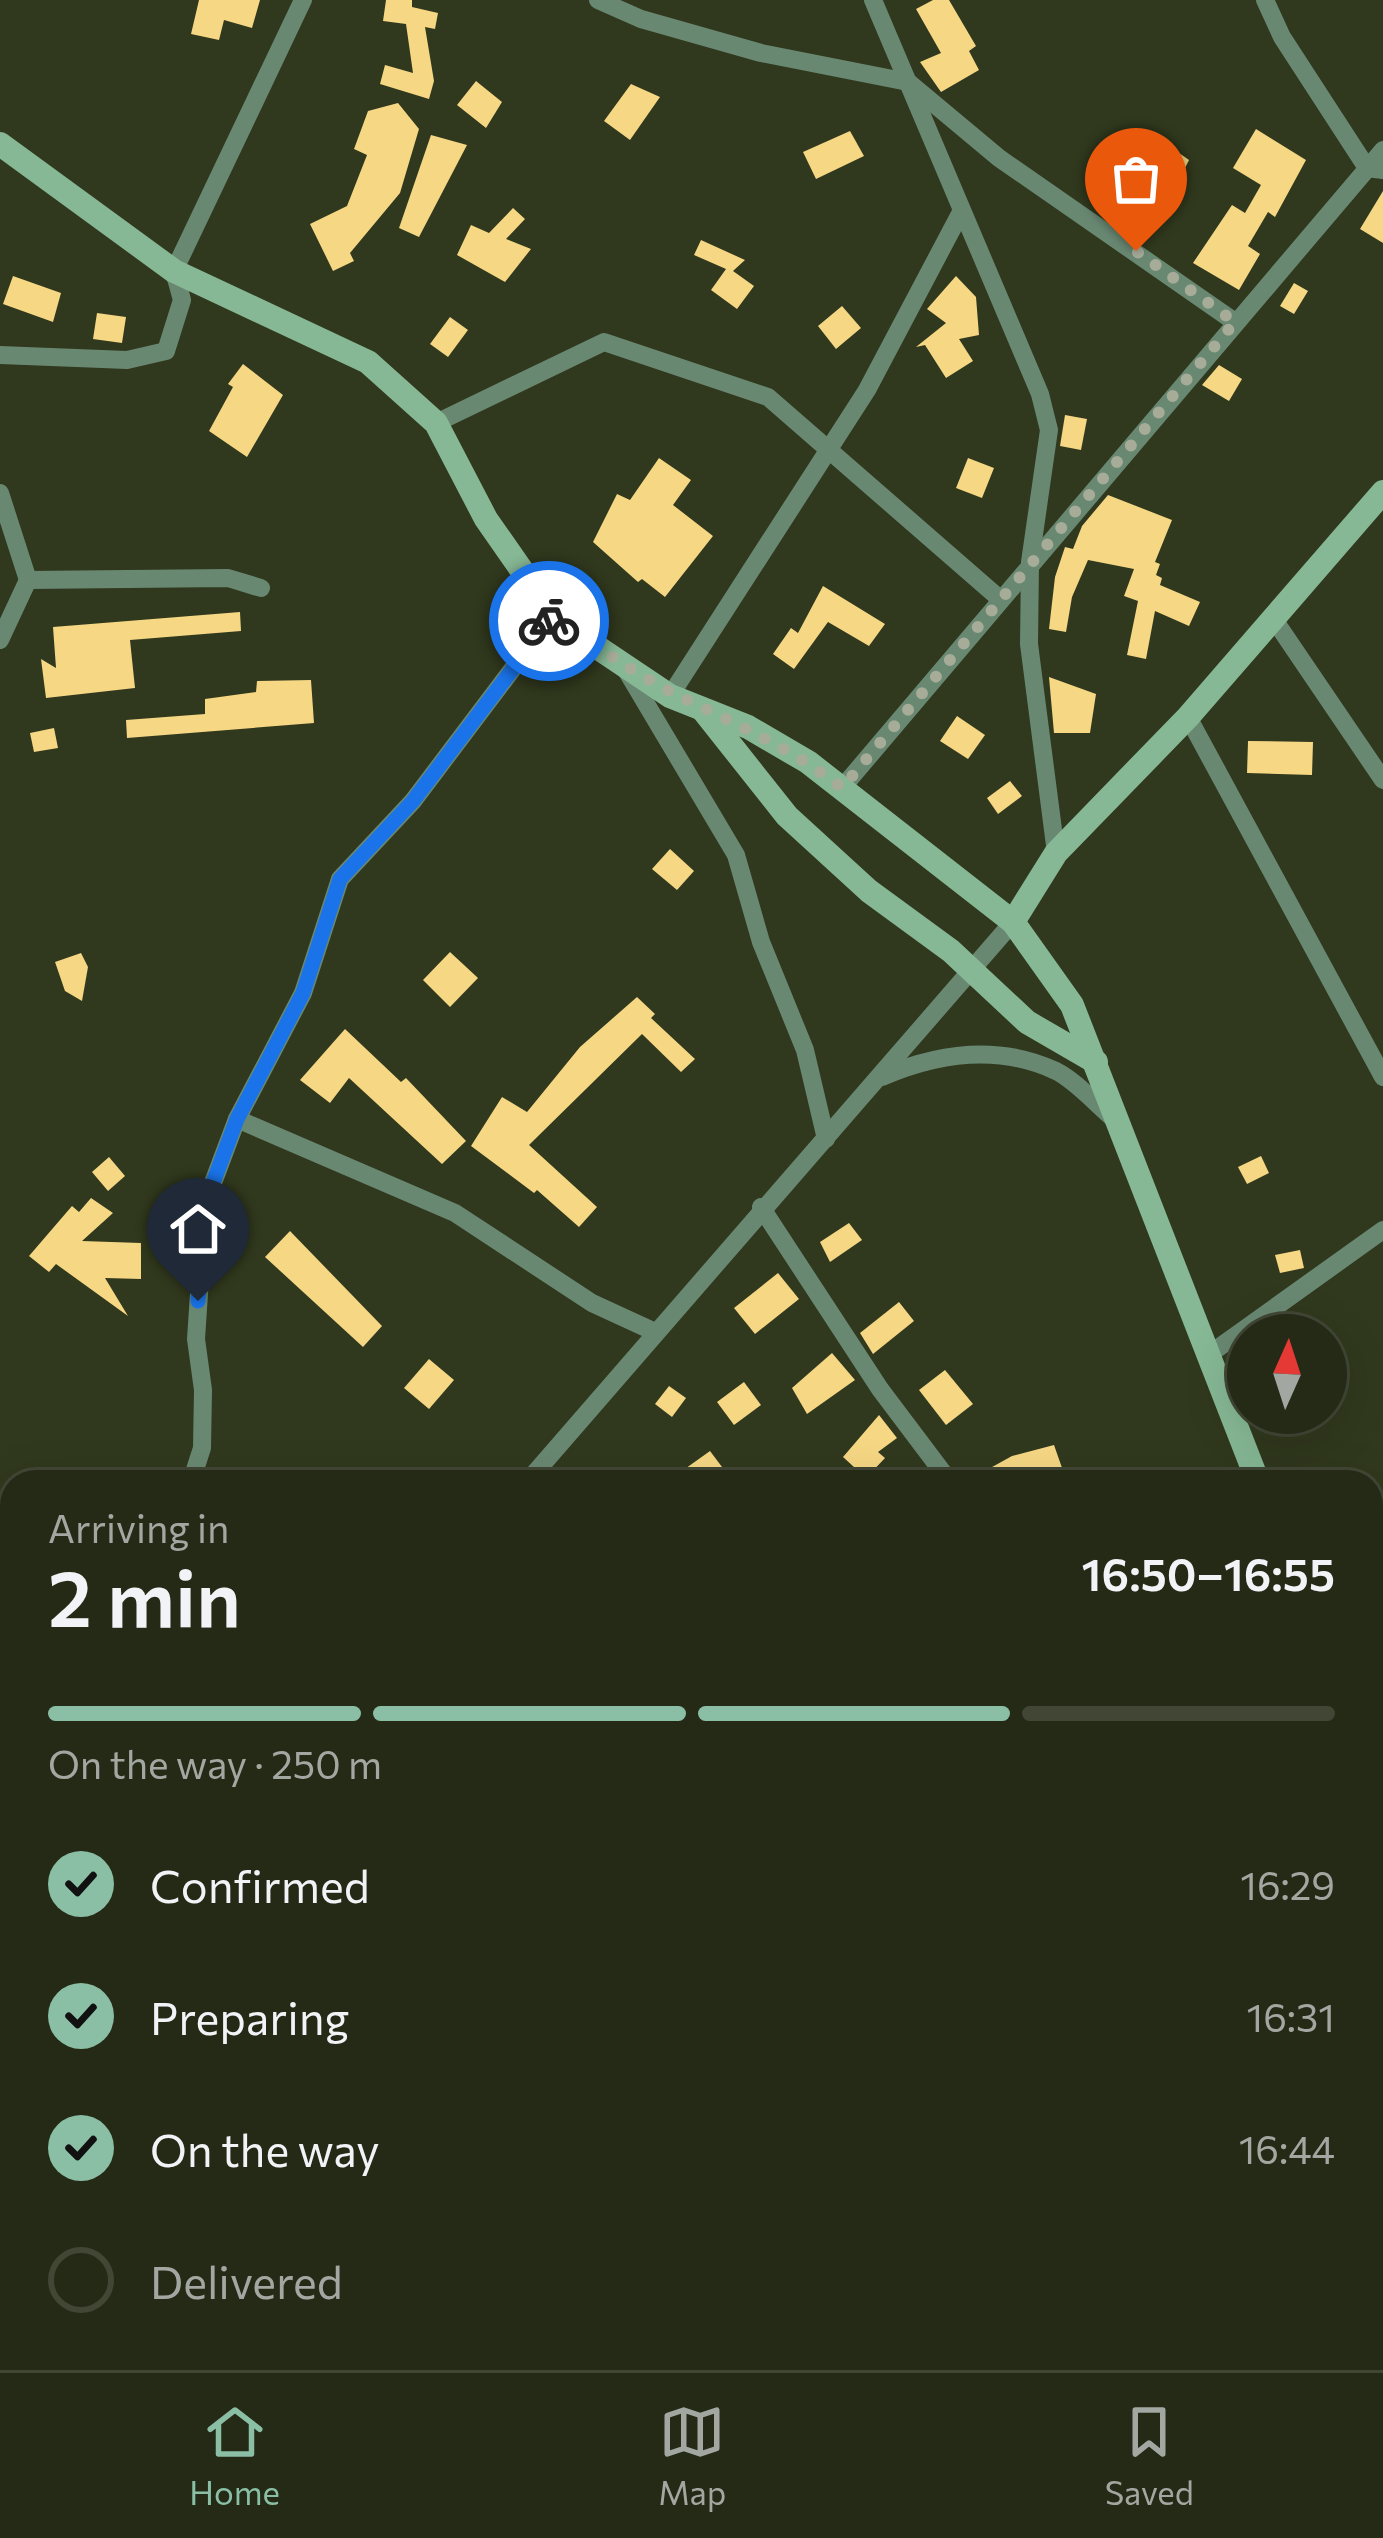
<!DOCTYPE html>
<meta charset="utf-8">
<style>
body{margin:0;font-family:Commissioner,sans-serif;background:#2c321f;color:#f1f3f6;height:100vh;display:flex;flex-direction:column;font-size:45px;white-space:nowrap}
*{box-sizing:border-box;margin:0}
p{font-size:39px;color:#a3a7a1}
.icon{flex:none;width:66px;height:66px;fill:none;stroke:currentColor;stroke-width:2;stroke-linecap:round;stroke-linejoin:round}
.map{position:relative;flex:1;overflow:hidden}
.drawer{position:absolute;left:0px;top:1470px;width:1383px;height:900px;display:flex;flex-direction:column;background:#242a16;border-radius:36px 36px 0 0;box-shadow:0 12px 48px #0002,0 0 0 3px #414635}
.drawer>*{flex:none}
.needle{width:78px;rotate:3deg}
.buttons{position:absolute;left:1227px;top:1314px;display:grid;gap:24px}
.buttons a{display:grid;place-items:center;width:120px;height:120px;border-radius:50%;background:#242a16;box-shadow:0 12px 48px #0002,0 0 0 3px #414635;font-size:60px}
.pin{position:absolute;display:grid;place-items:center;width:102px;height:102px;color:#fff;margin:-123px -51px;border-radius:50% 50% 50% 0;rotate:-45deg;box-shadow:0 0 12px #0007}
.pin .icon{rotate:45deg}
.courier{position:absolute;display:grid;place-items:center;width:120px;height:120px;margin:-60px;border:9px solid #1a73e8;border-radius:50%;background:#fff;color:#222;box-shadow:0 3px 15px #0007}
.overview em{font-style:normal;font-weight:600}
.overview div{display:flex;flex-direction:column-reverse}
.overview{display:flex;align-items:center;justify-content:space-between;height:204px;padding:0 48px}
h1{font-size:78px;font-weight:600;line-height:90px}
.bar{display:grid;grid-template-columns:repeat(4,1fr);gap:18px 12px;align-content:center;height:144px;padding:0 48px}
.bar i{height:15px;border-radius:9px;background:#414635}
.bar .current{background:#8abfa5}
.bar p{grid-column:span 4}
ol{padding:0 48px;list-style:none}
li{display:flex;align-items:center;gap:36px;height:132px}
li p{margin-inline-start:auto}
li .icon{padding:12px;border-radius:50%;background:#8abfa5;color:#111;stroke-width:4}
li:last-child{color:#a3a7a1}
li i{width:66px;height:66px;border:6px solid #414635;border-radius:50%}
.menu{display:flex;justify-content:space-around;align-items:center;height:168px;border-top:3px solid #414635;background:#242a16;font-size:33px;color:#a3a7a1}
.menu a{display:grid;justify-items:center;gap:6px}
.menu .current{color:#8abfa5}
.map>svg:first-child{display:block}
.building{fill:#f5d784}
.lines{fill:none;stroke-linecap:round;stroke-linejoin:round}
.street{stroke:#698872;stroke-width:18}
.secondary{stroke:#86b895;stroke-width:24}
.done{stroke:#a6ac98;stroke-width:12;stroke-dasharray:0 21.6}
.route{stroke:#1a73e8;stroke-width:15}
</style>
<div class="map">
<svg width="1383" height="2370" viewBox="0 0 1383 2370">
<rect width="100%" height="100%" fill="#30381d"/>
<g class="building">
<path d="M 199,0 L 260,0 L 252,28 L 224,20 L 219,40 L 191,34 Z"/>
<path d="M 386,0 L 412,0 L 412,7 L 438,13 L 435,29 L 425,27 L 434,81 L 429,99 L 380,84 L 385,65 L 413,73 L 406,24 L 383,21 Z"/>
<path d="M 933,0 L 949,0 L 976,46 L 969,51 L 979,70 L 941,92 L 920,62 L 941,53 L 916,9 Z"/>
<path d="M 476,81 L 502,102 L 486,128 L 457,105 Z"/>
<path d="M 631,84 L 660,97 L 630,140 L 604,121 Z"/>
<path d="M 398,103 L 419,129 L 400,193 L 350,253 L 354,261 L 333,271 L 310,224 L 347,206 L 367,155 L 354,149 L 368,111 Z"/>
<path d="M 1256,129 L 1306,160 L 1275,217 L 1268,212 L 1248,246 L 1260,254 L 1239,290 L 1193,263 L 1232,205 L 1245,213 L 1261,185 L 1233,168 Z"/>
<path d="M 850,131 L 864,156 L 816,179 L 803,152 Z"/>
<path d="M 1152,134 L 1189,160 L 1181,176 L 1141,149 Z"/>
<path d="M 431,135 L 467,145 L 419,237 L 399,228 Z"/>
<path d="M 1383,191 L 1383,243 L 1360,229 Z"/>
<path d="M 513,208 L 525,219 L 506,239 L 531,249 L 505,282 L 457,255 L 471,225 L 489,233 Z"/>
<path d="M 701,240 L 745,260 L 733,271 L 754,286 L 737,309 L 711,290 L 726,269 L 694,255 Z"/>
<path d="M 13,276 L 61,293 L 53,322 L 3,304 Z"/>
<path d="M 956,276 L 976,297 L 979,335 L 959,339 L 973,361 L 946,378 L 925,345 L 916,347 L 946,323 L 927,309 Z"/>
<path d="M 1294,283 L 1308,291 L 1294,314 L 1280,306 Z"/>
<path d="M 842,306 L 861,328 L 836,349 L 818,326 Z"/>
<path d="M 97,313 L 126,317 L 122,343 L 93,339 Z"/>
<path d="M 450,317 L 468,330 L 448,357 L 430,344 Z"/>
<path d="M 243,364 L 283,395 L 247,457 L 209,431 L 233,387 L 228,384 Z"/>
<path d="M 1219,365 L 1242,379 L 1229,401 L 1202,385 Z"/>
<path d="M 1065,415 L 1087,419 L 1081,450 L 1060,446 Z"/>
<path d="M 659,458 L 691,480 L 673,505 L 713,536 L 665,597 L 642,579 L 638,582 L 593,542 L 617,494 L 630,500 Z"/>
<path d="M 968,458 L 994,468 L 982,498 L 956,488 Z"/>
<path d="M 1108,495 L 1172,520 L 1155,562 L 1160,564 L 1156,575 L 1162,578 L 1160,585 L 1200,602 L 1189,626 L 1155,611 L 1146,659 L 1127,655 L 1138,601 L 1124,596 L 1134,569 L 1088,560 L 1072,597 L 1066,632 L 1049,629 L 1055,577 L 1065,547 L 1073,549 L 1082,526 Z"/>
<path d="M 823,586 L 885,624 L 869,646 L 828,622 L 794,669 L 773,654 L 791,628 L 798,633 Z"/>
<path d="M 240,612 L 241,631 L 130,640 L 135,688 L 46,698 L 41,659 L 56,668 L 53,627 Z"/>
<path d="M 1049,677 L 1096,694 L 1090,733 L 1054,733 Z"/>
<path d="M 311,680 L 314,723 L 127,738 L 126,720 L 205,714 L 205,699 L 256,692 L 257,681 Z"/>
<path d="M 957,716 L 985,735 L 968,759 L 940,741 Z"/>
<path d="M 54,728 L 58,748 L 34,752 L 30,733 Z"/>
<path d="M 1248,741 L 1313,742 L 1312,775 L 1247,773 Z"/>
<path d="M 1010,781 L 1022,796 L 998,814 L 987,798 Z"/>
<path d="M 670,849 L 694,871 L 677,890 L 652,869 Z"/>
<path d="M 450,952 L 478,978 L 450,1007 L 423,980 Z"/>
<path d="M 81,953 L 88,967 L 82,1001 L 65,991 L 55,962 Z"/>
<path d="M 637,997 L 655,1014 L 651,1018 L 695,1059 L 681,1072 L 642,1034 L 529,1145 L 597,1207 L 579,1227 L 537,1190 L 534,1193 L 471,1146 L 502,1097 L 527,1112 L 580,1047 Z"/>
<path d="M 345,1029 L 401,1082 L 406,1078 L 466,1141 L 442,1164 L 349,1078 L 330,1103 L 300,1080 Z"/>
<path d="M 1261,1156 L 1269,1173 L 1247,1184 L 1238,1167 Z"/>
<path d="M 109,1157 L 125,1176 L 108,1191 L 92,1172 Z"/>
<path d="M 91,1198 L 113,1213 L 82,1241 L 141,1243 L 141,1279 L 105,1278 L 128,1316 L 56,1264 L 49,1272 L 29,1256 L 72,1206 L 79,1212 Z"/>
<path d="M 849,1223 L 862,1240 L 830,1262 L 820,1242 Z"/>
<path d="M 290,1231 L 382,1326 L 363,1347 L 265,1257 Z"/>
<path d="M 1300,1250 L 1304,1268 L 1280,1273 L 1275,1255 Z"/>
<path d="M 778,1273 L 799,1299 L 755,1334 L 734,1308 Z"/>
<path d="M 899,1302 L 914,1321 L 873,1354 L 860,1333 Z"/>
<path d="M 832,1353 L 855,1380 L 807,1414 L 792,1388 Z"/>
<path d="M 429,1359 L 454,1380 L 429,1409 L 404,1388 Z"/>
<path d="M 945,1370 L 973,1404 L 946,1425 L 919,1390 Z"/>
<path d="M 744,1382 L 761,1405 L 734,1425 L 717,1402 Z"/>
<path d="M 669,1386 L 686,1398 L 672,1417 L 655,1404 Z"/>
<path d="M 879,1415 L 897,1438 L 878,1452 L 885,1458 L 866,1478 L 843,1457 Z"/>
<path d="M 1054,1445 L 1067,1482 L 965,1482 L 1012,1456 Z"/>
<path d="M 710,1451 L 725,1471 L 710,1482 L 690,1482 L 682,1471 Z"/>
</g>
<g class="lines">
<g class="street">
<path d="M 598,0 L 641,19 L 761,53 L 908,82 L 999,158 L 1235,322"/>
<path d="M 873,0 L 1040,394 L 1049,430 L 1030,562 L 1029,644 L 1056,853"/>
<path d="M 1265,0 L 1282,37 L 1367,168 L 1383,170"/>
<path d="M 0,355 L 127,360 L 166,351 L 182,300 L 174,271 L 303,0"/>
<path d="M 436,423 L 604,342 L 768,397 L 1000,599"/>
<path d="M 0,493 L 28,580 L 228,578 L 261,588"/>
<path d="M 1273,618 L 1383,780"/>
<path d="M 0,640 L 28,580"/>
<path d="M 626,670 L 736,855 L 761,942 L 805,1050 L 826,1139"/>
<path d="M 670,696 L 867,390 L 960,214"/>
<path d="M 1188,717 L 1383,1077"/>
<path d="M 842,788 L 1383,150"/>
<path d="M 882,1077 C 938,1053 998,1044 1056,1071 C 1076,1081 1096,1104 1114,1119"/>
<path d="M 237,1119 L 455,1213 L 592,1303 L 655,1332"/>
<path d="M 761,1207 L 880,1389 L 950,1482"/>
<path d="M 1207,1356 L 1383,1230"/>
<path d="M 191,1482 L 202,1448 L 203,1390 L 196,1339 L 205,1204 L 237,1119 L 303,993 L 340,879 L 413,801 L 557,610"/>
<path d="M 527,1482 L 1013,922"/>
<path d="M 1371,1676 L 1383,1668"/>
<path d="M 1371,2021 L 1383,2017"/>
<path d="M 0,2076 L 12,2062"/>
<path d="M 0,2104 L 12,2111"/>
<path d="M 1371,2214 L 1383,2208"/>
<path d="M 521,2358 L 537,2370"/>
<path d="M 1098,2370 L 1119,2358"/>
</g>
<g class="secondary">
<path d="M 0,144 L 174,271 L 368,362 L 436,423 L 486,519 L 530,582 L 585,639 L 670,696 L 748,727 L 808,762 L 1013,922 L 1072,1005 L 1258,1482"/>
<path d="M 703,710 L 787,816 L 869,891 L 951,951 L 1027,1022 L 1096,1062"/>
<path d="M 1013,922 L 1056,853 L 1188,717 L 1383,492"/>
<path d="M 1371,1757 L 1383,1787"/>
</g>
</g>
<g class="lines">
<path class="done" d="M 549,621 L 557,610 C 643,699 748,714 842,788 L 1235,322 L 1136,251"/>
<path class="route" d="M 198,1301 L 205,1204 L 237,1119 L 303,993 L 340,879 L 413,801 L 549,621"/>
</g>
</svg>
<div class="buttons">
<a><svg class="needle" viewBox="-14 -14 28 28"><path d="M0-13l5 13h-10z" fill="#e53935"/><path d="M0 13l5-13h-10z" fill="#a3a7a1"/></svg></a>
</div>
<div class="pin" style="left:1136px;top:251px;background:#ea580c"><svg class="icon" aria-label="bag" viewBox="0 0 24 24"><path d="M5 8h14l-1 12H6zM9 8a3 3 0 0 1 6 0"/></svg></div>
<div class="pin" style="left:198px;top:1301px;background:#1f2937"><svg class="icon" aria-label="home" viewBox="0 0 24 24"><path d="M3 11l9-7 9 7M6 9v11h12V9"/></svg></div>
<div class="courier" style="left:549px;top:621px"><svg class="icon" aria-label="bike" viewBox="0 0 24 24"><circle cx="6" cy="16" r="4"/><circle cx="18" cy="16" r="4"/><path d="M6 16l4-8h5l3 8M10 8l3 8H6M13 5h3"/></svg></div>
<section class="drawer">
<div class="overview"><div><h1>2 min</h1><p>Arriving in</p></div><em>16:50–16:55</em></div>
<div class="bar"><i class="current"></i><i class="current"></i><i class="current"></i><i></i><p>On the way · 250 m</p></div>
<ol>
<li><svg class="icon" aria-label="check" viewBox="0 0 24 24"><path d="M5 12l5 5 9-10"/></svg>Confirmed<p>16:29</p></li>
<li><svg class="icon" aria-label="check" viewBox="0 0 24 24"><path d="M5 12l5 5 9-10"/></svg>Preparing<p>16:31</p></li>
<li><svg class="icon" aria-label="check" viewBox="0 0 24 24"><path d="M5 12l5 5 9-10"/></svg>On the way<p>16:44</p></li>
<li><i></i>Delivered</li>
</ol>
</section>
</div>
<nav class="menu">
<a class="current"><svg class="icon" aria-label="home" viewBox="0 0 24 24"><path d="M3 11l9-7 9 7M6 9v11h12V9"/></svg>Home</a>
<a><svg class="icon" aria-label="map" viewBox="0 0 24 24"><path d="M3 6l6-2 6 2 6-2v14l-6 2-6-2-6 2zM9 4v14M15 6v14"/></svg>Map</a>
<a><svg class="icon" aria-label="saved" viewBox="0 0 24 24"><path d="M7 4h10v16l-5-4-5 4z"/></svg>Saved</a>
</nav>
